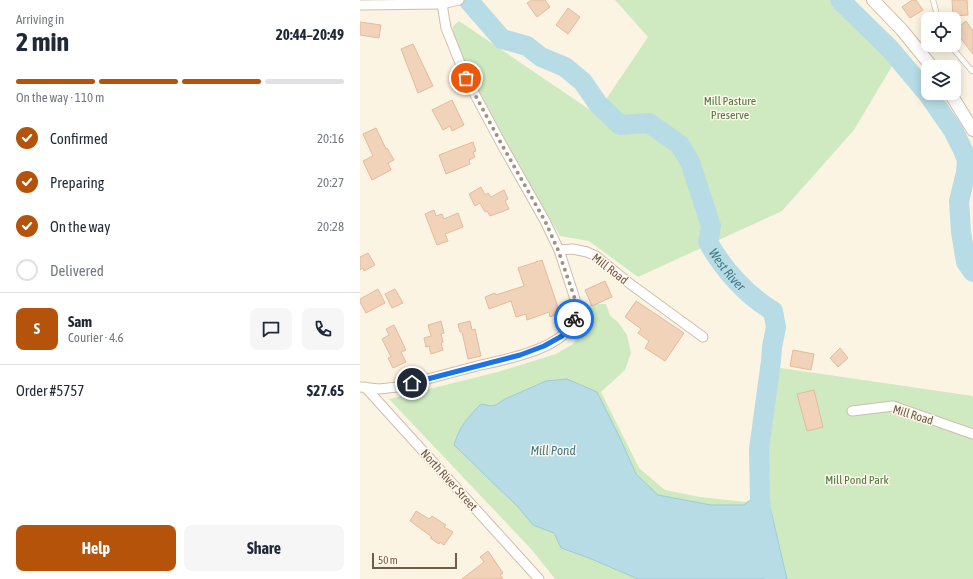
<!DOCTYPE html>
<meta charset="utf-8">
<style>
body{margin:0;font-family:"Asap Condensed",sans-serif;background:#f6f6f7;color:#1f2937;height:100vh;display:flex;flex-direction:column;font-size:15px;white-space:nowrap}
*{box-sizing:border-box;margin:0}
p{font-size:13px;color:#747a83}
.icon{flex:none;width:22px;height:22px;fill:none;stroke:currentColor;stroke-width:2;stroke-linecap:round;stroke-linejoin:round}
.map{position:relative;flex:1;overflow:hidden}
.panel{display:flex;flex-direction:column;background:#fff;width:360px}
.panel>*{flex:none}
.buttons{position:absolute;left:561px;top:12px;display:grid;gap:8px}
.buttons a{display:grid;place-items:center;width:40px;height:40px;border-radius:8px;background:#fff;box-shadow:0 2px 10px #0003;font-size:20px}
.scale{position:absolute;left:12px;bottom:10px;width:85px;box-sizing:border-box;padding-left:4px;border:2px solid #735b49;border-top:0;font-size:11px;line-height:14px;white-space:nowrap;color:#735b49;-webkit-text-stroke:3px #fff7e9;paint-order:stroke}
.pin{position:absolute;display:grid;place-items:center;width:34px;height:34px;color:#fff;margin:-17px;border:2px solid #fff;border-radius:50%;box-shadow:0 1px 4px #0007}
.courier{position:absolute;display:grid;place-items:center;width:40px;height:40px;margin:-20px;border:3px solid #1a73e8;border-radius:50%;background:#fff;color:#222;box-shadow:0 1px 5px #0007}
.summary em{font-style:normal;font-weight:700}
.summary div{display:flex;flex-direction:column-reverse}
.summary{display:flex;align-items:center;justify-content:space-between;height:68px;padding:0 16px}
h1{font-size:26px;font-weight:700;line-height:30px}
.bar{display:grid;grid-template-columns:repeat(4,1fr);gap:6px 4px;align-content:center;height:48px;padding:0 16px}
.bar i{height:5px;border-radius:3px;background:#e0e1e3}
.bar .on{background:#b45309}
.bar p{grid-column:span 4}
.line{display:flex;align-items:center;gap:10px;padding:0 16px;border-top:1px solid #e0e1e3}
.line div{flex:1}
.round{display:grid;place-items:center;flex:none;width:42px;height:42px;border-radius:8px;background:#f6f6f7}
ol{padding:0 16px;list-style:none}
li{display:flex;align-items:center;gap:12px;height:44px}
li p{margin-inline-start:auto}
li .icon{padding:4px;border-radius:50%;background:#b45309;color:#fff;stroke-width:4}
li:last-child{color:#747a83}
li i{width:22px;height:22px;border:2px solid #e0e1e3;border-radius:50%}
.cta{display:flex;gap:8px;margin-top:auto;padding:8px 16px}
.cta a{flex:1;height:46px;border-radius:8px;background:#b45309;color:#fff;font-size:16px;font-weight:700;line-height:46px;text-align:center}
.cta a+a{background:#f6f6f7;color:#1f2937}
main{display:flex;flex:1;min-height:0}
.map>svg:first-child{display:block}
.green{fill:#cfe9c1}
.water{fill:#b7dce5;stroke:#9ecbd7}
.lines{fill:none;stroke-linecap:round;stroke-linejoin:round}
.stream{stroke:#9ecbd7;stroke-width:3.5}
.river{stroke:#b7dce5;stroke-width:20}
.building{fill:#f1d3ba;stroke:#e3bb9b}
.lane-casing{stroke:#cfbeac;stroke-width:6}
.street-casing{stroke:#cfbeac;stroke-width:11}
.secondary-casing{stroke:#d2bea9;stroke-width:14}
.lane{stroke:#fff;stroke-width:4.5}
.street{stroke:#fff;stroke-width:9}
.secondary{stroke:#fff;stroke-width:12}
.done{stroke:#a3917f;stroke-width:4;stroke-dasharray:0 7.2}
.route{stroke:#1a73e8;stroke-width:5}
.labels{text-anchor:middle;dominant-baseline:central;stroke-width:3;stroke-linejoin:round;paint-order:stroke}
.park-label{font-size:12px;fill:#4e7942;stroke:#fff7e9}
.street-label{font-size:12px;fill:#735b49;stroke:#fff7e9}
.water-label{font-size:13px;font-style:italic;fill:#437887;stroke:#fff7e9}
</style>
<main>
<section class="panel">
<div class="summary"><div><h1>2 min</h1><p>Arriving in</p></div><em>20:44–20:49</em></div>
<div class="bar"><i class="on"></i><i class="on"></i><i class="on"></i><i></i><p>On the way · 110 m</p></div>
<ol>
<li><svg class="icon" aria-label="check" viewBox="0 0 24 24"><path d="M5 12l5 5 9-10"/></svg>Confirmed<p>20:16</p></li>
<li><svg class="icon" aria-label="check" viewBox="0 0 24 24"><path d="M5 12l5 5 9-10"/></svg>Preparing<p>20:27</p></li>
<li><svg class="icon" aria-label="check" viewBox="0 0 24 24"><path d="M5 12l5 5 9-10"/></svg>On the way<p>20:28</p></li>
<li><i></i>Delivered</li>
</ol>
<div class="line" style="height:72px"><b class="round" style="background:#b45309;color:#fff">S</b><div><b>Sam</b><p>Courier · 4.6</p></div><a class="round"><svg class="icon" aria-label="chat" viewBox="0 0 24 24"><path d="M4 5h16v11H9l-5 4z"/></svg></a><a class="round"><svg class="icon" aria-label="phone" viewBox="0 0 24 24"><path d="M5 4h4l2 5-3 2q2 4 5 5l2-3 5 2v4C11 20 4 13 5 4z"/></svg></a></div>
<div class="line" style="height:52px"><div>Order #5757</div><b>$27.65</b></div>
<div class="cta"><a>Help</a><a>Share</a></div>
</section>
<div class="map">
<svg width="613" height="579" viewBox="0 0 613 579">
<rect width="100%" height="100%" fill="#fcf4e3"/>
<g class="green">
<path d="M 255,0 L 492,0 L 541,51 L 494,130 L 422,211 L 278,277 L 229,241 L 200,236 L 128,113 L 112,82 L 92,33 L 93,26 L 99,21 L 236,114 L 288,37 Z"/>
<path d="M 230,304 L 246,304 L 250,316 L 257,321 L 267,335 L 271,353 L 265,370 L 241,392 L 279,468 L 305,490 L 340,497 L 386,502 L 397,494 L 396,457 L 407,366 L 613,396 L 613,579 L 195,579 L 172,550 L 29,399 L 141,371 L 196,354 L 213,344 L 225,323 Z"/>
</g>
<path class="water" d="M 207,379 L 237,392 L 260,438 L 276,474 L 298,495 L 351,505 L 384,505 L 392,499 L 408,501 L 412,515 L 427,579 L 278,579 L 229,558 L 201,548 L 194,533 L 173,525 L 158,507 L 94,445 C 99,427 108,417 121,404 L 131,406 L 136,405 L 145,399 L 186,381 Z"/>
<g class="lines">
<path class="stream" d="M 607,160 L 613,161"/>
<g class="river">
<path id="s1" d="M 108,0 L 142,39 L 167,46 L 181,57 L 205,67 L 223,82 L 238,104 L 260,125 L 289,123 L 320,145 L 330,162 L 351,226 L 348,242 C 363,269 386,295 413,311 L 416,327 L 412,347 L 411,361 L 399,449 L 400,500 L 407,557 L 415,579"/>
<path d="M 480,0 L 530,49 L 568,94 L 593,130 L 602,148 L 607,160 L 606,173 L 599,201 L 601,232 L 606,262 L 613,272"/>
</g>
</g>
<g class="building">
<path d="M 172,0 L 185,0 L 190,7 L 177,17 L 167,3 Z"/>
<path d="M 552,0 L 556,0 L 563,10 L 550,18 L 542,7 Z"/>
<path d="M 592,0 L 607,0 L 608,15 L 593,16 Z"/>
<path d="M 208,8 L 220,17 L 208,34 L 196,25 Z"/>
<path d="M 606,21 L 613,31 L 613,54 L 594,30 Z"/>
<path d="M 0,22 L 21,25 L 19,38 L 0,35 Z"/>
<path d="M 53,44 L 73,86 L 58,93 L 41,49 Z"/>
<path d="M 92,100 L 104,125 L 92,131 L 90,126 L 83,130 L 72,110 Z"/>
<path d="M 16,128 L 26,149 L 27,148 L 34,160 L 28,163 L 31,170 L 12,180 L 3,161 L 13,156 L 3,134 Z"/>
<path d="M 113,142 L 116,151 L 113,152 L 115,157 L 109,160 L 110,164 L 86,174 L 79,155 Z"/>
<path d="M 121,187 L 125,195 L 128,193 L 131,197 L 144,190 L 148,199 L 145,201 L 149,209 L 130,216 L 127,211 L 125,212 L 120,203 L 115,206 L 109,194 Z"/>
<path d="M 74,210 L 76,216 L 82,214 L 84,219 L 98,213 L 103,227 L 85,234 L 88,241 L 77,245 L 65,214 Z"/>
<path d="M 8,253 L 15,265 L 4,271 L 3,268 L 0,270 L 0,257 Z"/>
<path d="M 182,260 L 200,313 L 190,317 L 189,312 L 167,320 L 166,314 L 156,317 L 151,301 L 129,309 L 125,297 L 135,293 L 136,295 L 164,286 L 158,268 Z"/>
<path d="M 245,281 L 252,297 L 232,306 L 225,290 Z"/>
<path d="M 18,289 L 25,303 L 6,313 L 0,302 L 0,299 Z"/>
<path d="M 35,289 L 43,303 L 32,308 L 25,294 Z"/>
<path d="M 276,301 L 324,333 L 305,361 L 285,348 L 289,341 L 278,333 L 281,329 L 265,317 Z"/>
<path d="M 81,321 L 84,333 L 81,334 L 83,342 L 81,343 L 83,350 L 71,354 L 69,346 L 66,347 L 64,338 L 71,336 L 68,325 Z"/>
<path d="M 110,321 L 112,330 L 115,329 L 121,356 L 108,359 L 102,332 L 100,332 L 98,324 Z"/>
<path d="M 34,325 L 46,350 L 41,352 L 46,362 L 33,368 L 28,358 L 31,357 L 22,339 L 29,335 L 26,329 Z"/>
<path d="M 480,348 L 488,358 L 478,367 L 470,358 Z"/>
<path d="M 433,350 L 454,354 L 451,370 L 430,366 Z"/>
<path d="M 454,390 L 463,427 L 447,431 L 437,394 Z"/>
<path d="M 56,511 L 69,519 L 72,516 L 86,525 L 84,527 L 93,532 L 84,545 L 80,542 L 79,544 L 70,538 L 72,537 L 50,521 Z"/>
<path d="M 128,551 L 143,573 L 140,575 L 143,579 L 102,579 L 124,562 L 120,557 Z"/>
</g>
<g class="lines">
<defs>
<g id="lane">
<path d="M 573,0 L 578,19"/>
<path d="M 590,45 L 612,71 L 613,69"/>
</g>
<g id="street">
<path d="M 82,4 L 86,28 L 106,78 L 142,145 L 185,221 L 199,250 L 213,249 L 227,252 L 236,256 L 269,283 L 343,337"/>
<path d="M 0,5 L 82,4 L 99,0"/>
<path d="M 0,387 L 19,389 L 37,387 C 64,380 90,373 117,366 C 143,360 186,352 205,333 C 214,323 216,312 215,299 L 199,250"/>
<path d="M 5,387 L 179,579"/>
<path d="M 492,411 L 533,406 L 613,434"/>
</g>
<g id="secondary">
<path d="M 513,0 L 542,30 L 572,67"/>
<path d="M 590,93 L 613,130"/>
</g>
</defs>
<use href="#lane" class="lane-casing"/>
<use href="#street" class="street-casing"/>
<use href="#secondary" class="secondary-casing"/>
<use href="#lane" class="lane"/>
<use href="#street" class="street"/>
<use href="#secondary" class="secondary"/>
</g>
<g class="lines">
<path class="done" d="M 106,78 L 142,145 L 185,221 L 198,250 L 215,299 L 215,307 L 214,319"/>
<path class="route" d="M 52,383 L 160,355 L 184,346 L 202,336 L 210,326 L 214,319"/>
</g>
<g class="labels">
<g class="park-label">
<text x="370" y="101">Mill Pasture<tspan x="370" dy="14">Preserve</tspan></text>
<text x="497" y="480">Mill Pond Park</text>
</g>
<g class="street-label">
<text transform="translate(250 269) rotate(38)">Mill Road</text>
<text transform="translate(553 415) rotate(17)">Mill Road</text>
<text transform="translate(89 480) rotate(48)">North River Street</text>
</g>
<g class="water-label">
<text stroke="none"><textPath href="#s1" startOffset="406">West River</textPath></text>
<text x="193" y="450">Mill Pond</text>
</g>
</g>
</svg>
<div class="buttons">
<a><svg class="icon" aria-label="locate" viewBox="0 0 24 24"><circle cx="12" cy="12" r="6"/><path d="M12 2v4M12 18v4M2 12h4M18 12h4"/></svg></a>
<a><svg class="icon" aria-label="layers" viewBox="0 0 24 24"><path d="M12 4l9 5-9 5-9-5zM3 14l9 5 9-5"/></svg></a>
</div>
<div class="scale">50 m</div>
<div class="pin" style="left:106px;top:78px;background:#ea580c"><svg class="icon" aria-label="bag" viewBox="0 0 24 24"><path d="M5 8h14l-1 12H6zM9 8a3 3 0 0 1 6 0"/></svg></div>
<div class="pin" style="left:52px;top:383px;background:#1f2937"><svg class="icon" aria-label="home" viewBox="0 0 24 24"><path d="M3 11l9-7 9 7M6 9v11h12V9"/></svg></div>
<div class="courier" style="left:214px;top:319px"><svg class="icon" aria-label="bike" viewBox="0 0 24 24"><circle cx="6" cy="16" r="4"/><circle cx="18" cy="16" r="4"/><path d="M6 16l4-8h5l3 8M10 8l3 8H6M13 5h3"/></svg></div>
</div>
</main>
